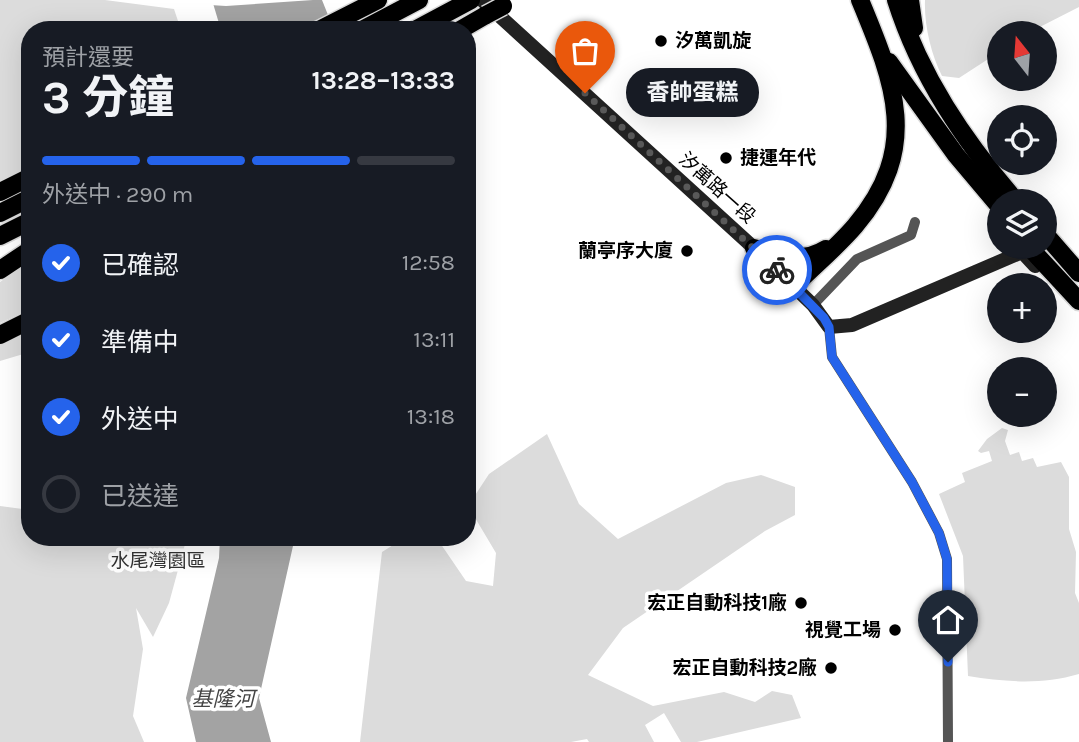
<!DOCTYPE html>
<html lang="zh-TW">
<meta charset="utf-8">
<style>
body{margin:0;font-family:Karla,"Noto Sans TC",sans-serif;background:#242831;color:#f1f3f6;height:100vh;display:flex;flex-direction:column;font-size:26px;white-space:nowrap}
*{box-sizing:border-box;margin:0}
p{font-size:23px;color:#9ea1a6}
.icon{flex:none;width:38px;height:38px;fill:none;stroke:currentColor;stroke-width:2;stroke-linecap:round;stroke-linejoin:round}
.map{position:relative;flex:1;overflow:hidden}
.sheet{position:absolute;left:21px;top:21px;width:455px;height:525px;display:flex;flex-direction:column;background:#171b24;border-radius:28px;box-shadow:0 7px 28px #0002}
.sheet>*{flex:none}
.needle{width:46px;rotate:343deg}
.controls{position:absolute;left:987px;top:21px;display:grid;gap:14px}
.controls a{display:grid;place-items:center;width:70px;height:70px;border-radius:50%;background:#171b24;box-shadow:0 7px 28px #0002;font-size:35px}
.pin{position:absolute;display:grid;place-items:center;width:60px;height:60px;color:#fff;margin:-72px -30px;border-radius:50% 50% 50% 0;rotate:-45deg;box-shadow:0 0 7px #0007}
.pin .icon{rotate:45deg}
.courier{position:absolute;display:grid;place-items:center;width:70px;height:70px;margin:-35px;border:5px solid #2563eb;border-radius:50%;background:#fff;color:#222;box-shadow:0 2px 9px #0007}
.bubble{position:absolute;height:49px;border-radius:24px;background:#171b24;box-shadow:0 7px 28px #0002;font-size:23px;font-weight:700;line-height:49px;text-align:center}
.overview em{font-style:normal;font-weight:700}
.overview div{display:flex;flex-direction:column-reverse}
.overview{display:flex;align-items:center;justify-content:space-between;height:119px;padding:0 21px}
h1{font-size:46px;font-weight:700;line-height:52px}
.bar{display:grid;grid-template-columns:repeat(4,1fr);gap:10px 7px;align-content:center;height:84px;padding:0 21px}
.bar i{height:9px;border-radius:5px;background:#363941}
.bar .selected{background:#2563eb}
.bar p{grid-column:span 4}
ol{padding:0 21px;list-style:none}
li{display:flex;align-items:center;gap:21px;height:77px}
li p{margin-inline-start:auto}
li .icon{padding:7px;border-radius:50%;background:#2563eb;color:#fff;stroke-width:4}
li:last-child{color:#9ea1a6}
li i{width:38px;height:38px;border:4px solid #363941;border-radius:50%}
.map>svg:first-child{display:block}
.green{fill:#dcdcdc}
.water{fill:#a3a3a3}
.pier{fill:#fff}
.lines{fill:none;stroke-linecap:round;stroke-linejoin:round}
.highway-casing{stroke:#dbdbdb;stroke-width:21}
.street{stroke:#555;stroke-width:10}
.secondary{stroke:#222;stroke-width:14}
.highway{stroke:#000;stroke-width:18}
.highway-bridge-casing{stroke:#dbdbdb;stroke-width:21;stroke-linecap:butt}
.highway-bridge{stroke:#000;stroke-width:18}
.done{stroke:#595959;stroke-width:7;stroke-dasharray:0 12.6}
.route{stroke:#2563eb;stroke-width:9}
.poi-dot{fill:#000;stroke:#fff;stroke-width:2.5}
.labels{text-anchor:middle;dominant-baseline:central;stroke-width:7;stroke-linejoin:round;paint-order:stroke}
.poi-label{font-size:19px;font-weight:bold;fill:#000;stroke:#fff;text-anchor:end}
.street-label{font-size:19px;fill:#000;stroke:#fff}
.park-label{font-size:19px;fill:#333;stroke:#fff}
.water-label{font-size:21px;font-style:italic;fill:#444;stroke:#fff}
</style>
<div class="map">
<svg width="1079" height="742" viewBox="0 0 1079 742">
<rect width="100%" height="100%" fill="#fff"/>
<g class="green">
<path d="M 0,0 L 105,0 L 174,9 L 181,30 L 30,30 L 30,166 L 0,181 Z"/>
<path d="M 925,0 L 1079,0 L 1079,7 L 1028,33 L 999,33 L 999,52 L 959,78 L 942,76 C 931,54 924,25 925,0 Z"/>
<path d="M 30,261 L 30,309 L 0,323 L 0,282 Z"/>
<path d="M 30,320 L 30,352 L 0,361 L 0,335 Z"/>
<path d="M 1002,428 L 1008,430 L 1005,441 L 1010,455 L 1019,452 L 1022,461 L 1033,458 L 1037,467 L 1061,462 L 1069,477 L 1069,529 L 1076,552 L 1075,593 L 1079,603 L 1079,674 C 1041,685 1006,682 968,676 L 963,556 L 939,494 L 965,482 L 962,473 L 992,461 L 989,451 L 981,453 L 978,451 L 987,439 Z"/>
<path d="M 547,434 L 579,504 L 618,539 L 726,483 L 761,475 L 795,487 L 795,515 L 765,531 L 623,628 L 588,675 L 653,706 L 724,692 L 755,702 L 772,691 L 792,695 L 801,718 L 697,742 L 681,742 L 664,713 L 645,725 L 654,742 L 589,742 L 587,739 L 571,742 L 360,742 L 382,552 L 406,537 L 436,537 L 466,581 L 493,586 L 496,553 L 468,506 L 489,474 Z"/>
<path d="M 0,506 L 30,510 L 30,537 L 187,537 L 169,603 L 153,637 L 136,608 L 143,649 L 133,716 L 144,742 L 0,742 Z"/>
</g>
<g class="water">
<path d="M 212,0 L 322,0 L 334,30 L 221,30 Z"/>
<path d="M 220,537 L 295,537 L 259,698 L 271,742 L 196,742 L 186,698 L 219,558 Z"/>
</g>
<path class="pier" d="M 209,0 L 313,0 L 226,6 L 210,5 Z"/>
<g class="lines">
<defs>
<g id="highway">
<path d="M 896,0 C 920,76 964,141 1016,201"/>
<path d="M 910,0 L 914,28"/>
<path d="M 319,30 L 378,0"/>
<path d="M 362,30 L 419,0"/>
<path d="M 415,30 L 471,0"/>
<path d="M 460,30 L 486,15"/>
<path d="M 889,62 L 956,155 L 999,206"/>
<path d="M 0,192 L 30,177"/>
<path d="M 0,213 L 30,198"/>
<path d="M 1045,234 L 1079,273"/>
<path d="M 0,236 L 30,221"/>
<path d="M 1029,247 L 1079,301"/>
<path d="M 754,248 C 779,256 802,264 826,249"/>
<path d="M 0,270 L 30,250"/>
<path d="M 794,286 C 814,266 837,247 855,226 C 921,148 895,84 860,0"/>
<path d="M 0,335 L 30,320"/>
</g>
</defs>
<use href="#highway" class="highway-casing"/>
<g class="street">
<path d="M 813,305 L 857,259 L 911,235 L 915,222"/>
<path d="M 829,327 L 832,357 L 912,482 L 939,533 L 947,559 L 948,742"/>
</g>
<path class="secondary" d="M 482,0 L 754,248 L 813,305 L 829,327 L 852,325 L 1022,252 L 1035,266"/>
<use href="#highway" class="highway"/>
<defs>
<path id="highway-bridge" d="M 486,15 L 503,6"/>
</defs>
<use href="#highway-bridge" class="highway-bridge-casing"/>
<use href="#highway-bridge" class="highway-bridge"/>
</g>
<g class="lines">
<path class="done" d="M 585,93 L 777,270"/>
<path class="route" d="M 777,270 L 824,318 L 829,327 L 832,357 L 912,482 L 939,533 L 947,559 L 948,662"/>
</g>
<g class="poi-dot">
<circle cx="661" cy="41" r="7"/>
<circle cx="726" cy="158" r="7"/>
<circle cx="687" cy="251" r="7"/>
<circle cx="801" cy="603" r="7"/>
<circle cx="895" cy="630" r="7"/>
<circle cx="831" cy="668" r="7"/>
</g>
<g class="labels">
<g class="poi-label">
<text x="675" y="41" text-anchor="start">汐萬凱旋</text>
<text x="740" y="158" text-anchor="start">捷運年代</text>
<text x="673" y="251">蘭亭序大廈</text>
<text x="787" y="603">宏正自動科技1廠</text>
<text x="881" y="630">視覺工場</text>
<text x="817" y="668">宏正自動科技2廠</text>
</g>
<g class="street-label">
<text transform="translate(717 188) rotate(42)">汐萬路一段</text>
</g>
<g class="park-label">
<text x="158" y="561">水尾灣園區</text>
</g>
<g class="water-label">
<text x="223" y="699">基隆河</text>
</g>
</g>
</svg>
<div class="controls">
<a><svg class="needle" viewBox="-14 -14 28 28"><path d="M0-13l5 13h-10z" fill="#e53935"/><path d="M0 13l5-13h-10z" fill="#9ea1a6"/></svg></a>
<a><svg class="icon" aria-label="locate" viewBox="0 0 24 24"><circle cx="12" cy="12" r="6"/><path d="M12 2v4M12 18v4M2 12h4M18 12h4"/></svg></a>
<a><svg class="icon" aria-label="layers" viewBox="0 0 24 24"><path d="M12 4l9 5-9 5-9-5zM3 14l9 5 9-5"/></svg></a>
<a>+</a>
<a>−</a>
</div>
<div class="pin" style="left:585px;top:93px;background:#ea580c"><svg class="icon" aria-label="bag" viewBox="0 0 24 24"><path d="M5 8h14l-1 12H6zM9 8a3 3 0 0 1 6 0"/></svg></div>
<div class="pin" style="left:948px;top:662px;background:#1f2937"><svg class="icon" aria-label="home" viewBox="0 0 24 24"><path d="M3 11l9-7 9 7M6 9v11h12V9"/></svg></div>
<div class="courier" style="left:777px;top:270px"><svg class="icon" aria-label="bike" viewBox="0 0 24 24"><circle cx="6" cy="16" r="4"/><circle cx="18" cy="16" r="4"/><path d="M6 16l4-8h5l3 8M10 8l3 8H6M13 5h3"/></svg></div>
<div class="bubble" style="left:626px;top:68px;width:133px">香帥蛋糕</div>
<section class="sheet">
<div class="overview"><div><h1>3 分鐘</h1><p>預計還要</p></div><em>13:28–13:33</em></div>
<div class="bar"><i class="selected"></i><i class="selected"></i><i class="selected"></i><i></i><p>外送中 · 290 m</p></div>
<ol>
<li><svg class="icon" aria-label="check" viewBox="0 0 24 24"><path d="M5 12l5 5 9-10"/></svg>已確認<p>12:58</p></li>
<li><svg class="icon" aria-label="check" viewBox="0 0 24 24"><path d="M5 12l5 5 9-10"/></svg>準備中<p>13:11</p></li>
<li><svg class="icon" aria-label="check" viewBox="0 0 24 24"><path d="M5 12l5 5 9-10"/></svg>外送中<p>13:18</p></li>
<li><i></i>已送達</li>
</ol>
</section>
</div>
